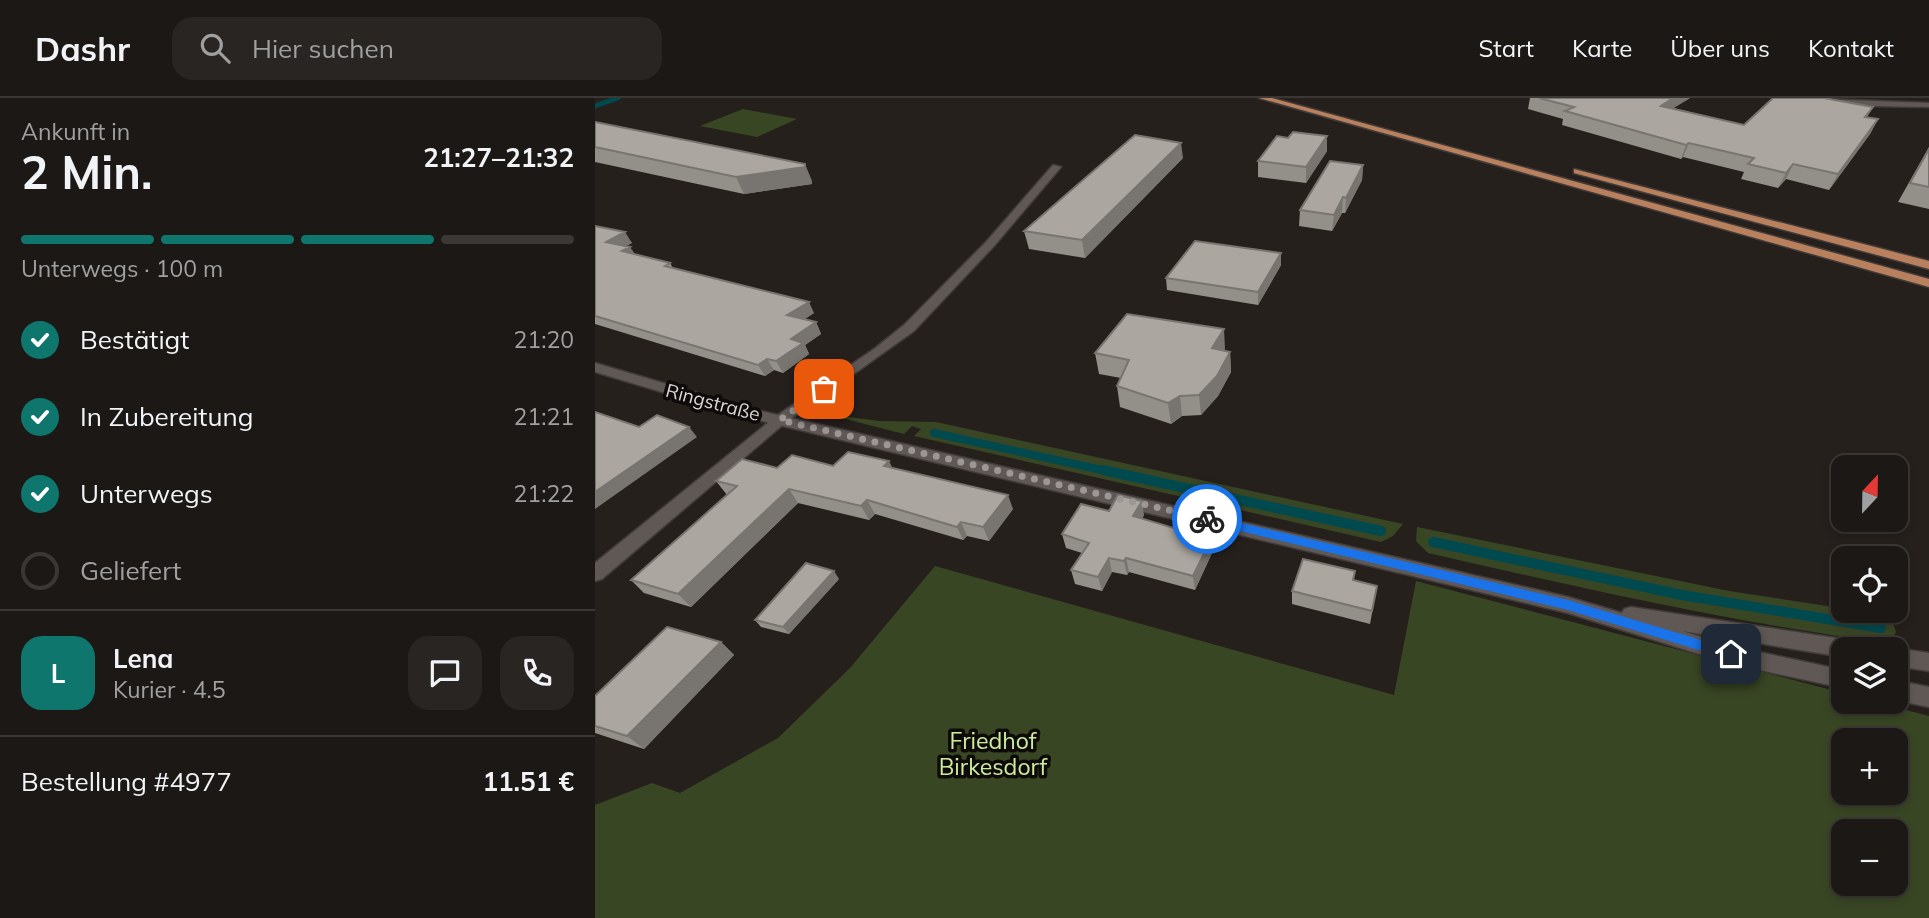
<!DOCTYPE html>
<html lang="de">
<meta charset="utf-8">
<style>
body{margin:0;font-family:Mulish,sans-serif;background:#292523;color:#f1f3f6;height:100vh;display:flex;flex-direction:column;font-size:26px;white-space:nowrap}
*{box-sizing:border-box;margin:0}
p{font-size:23px;color:#a0a0a1}
.icon{flex:none;width:38px;height:38px;fill:none;stroke:currentColor;stroke-width:2;stroke-linecap:round;stroke-linejoin:round}
.map{position:relative;flex:1;overflow:hidden}
.panel{display:flex;flex-direction:column;background:#1c1816;width:595px}
.panel>*{flex:none}
.needle{width:46px;rotate:22deg}
.controls{position:absolute;left:1236px;top:357px;display:grid;gap:14px}
.controls a{display:grid;place-items:center;width:77px;height:77px;border-radius:14px;background:#1c1816;box-shadow:0 4px 10px #0003,0 0 0 2px #3a3735;font-size:35px}
.pin{position:absolute;display:grid;place-items:center;width:60px;height:60px;color:#fff;margin:-30px;border-radius:14px;box-shadow:0 4px 10px #0006}
.courier{position:absolute;display:grid;place-items:center;width:70px;height:70px;margin:-35px;border:5px solid #1a73e8;border-radius:50%;background:#fff;color:#222;box-shadow:0 2px 9px #0007}
.head em{font-style:normal;font-weight:700}
.head div{display:flex;flex-direction:column-reverse}
.head{display:flex;align-items:center;justify-content:space-between;height:119px;padding:0 21px}
h1{font-size:46px;font-weight:700;line-height:52px}
.bar{display:grid;grid-template-columns:repeat(4,1fr);gap:10px 7px;align-content:center;height:84px;padding:0 21px}
.bar i{height:9px;border-radius:5px;background:#3a3735}
.bar .current{background:#0f766e}
.bar p{grid-column:span 4}
.line{display:flex;align-items:center;gap:18px;padding:0 21px;border-top:2px solid #3a3735}
.line div{flex:1}
.round{display:grid;place-items:center;flex:none;width:74px;height:74px;border-radius:21px;background:#292523}
ol{padding:0 21px;list-style:none}
li{display:flex;align-items:center;gap:21px;height:77px}
li p{margin-inline-start:auto}
li .icon{padding:7px;border-radius:50%;background:#0f766e;color:#fff;stroke-width:4}
li:last-child{color:#a0a0a1}
li i{width:38px;height:38px;border:4px solid #3a3735;border-radius:50%}
header{display:flex;align-items:center;gap:42px;box-sizing:border-box;height:98px;padding:0 35px;background:#1c1816;border-bottom:2px solid #3a3735}
header strong{font-size:33px}
nav{display:flex;gap:38px;margin-inline-start:auto;font-size:24px}
.search{width:490px;height:63px;background:#292523;display:flex;align-items:center;gap:18px;box-sizing:border-box;padding:0 24px;border-radius:21px;color:#a0a0a1;font-size:26px}
main{display:flex;flex:1;min-height:0}
.map>svg:first-child{display:block}
.green{fill:#394624;fill-rule:evenodd}
.lines{fill:none;stroke-linecap:round;stroke-linejoin:round}
.stream-far2{stroke:#00494f;stroke-width:5}
.stream-far1{stroke:#00494f;stroke-width:8}
.stream{stroke:#00494f;stroke-width:10}
.street-casing{stroke:#403a39;stroke-width:3}
.secondary-casing{stroke:#403a39;stroke-width:3}
.primary-casing{stroke:#403a39;stroke-width:3}
.street{fill:#5f5855;fill-rule:evenodd}
.secondary{fill:#5f5855;fill-rule:evenodd}
.primary{fill:#b8805d;fill-rule:evenodd}
.wall{fill:#938f89}
.shaded-wall{fill:#78746f}
.building{fill:#aba69f;stroke:#78746f;stroke-width:2}
.route{fill:#1a73e8}
.done{stroke:#9c9795;stroke-width:7;stroke-dasharray:0 12.6}
.labels{text-anchor:middle;dominant-baseline:central;stroke-width:7;stroke-linejoin:round;paint-order:stroke}
.street-label{font-size:19px;fill:#dcd7d6;stroke:#0d0a09}
.near-park-label{font-size:23px;fill:#cded9d;stroke:#0d0a09}
</style>
<header>
<strong>Dashr</strong>
<div class="search"><svg class="icon" aria-label="search" viewBox="0 0 24 24"><circle cx="10" cy="10" r="6"/><path d="M15 15l6 6"/></svg>Hier suchen</div>
<nav><a>Start</a><a>Karte</a><a>Über uns</a><a>Kontakt</a></nav>
</header>
<main>
<section class="panel">
<div class="head"><div><h1>2 Min.</h1><p>Ankunft in</p></div><em>21:27–21:32</em></div>
<div class="bar"><i class="current"></i><i class="current"></i><i class="current"></i><i></i><p>Unterwegs · 100 m</p></div>
<ol>
<li><svg class="icon" aria-label="check" viewBox="0 0 24 24"><path d="M5 12l5 5 9-10"/></svg>Bestätigt<p>21:20</p></li>
<li><svg class="icon" aria-label="check" viewBox="0 0 24 24"><path d="M5 12l5 5 9-10"/></svg>In Zubereitung<p>21:21</p></li>
<li><svg class="icon" aria-label="check" viewBox="0 0 24 24"><path d="M5 12l5 5 9-10"/></svg>Unterwegs<p>21:22</p></li>
<li><i></i>Geliefert</li>
</ol>
<div class="line" style="height:126px"><b class="round" style="background:#0f766e;color:#fff">L</b><div><b>Lena</b><p>Kurier · 4.5</p></div><a class="round"><svg class="icon" aria-label="chat" viewBox="0 0 24 24"><path d="M4 5h16v11H9l-5 4z"/></svg></a><a class="round"><svg class="icon" aria-label="phone" viewBox="0 0 24 24"><path d="M5 4h4l2 5-3 2q2 4 5 5l2-3 5 2v4C11 20 4 13 5 4z"/></svg></a></div>
<div class="line" style="height:91px"><div>Bestellung #4977</div><b>11.51 €</b></div>
</section>
<div class="map">
<svg width="1334" height="820" viewBox="0 0 1334 820">
<rect width="100%" height="100%" fill="#26201d"/>
<g class="green">
<path d="M 148,11 L 202,21 L 162,39 L 105,28 Z"/>
<path d="M 231,316 L 284,323 L 341,324 L 808,426 L 798,438 L 786,444 L 319,338 L 326,331 L 317,328 L 309,336 Z"/>
<path d="M 822,429 L 1134,493 L 1296,518 L 1301,534 L 1294,545 C 1139,525 986,490 833,455 L 821,443 Z"/>
<path d="M 340,468 L 799,597 L 821,483 L 1248,595 L 1248,604 L 1280,604 L 1334,618 L 1334,820 L 0,820 L 0,707 L 57,685 L 85,695 L 183,640 L 255,570 ZM 1248,642 L 1300,642 L 1300,695 L 1248,695 ZM 1248,733 L 1300,733 L 1300,786 L 1248,786 Z"/>
</g>
<g class="lines">
<path class="stream-far2" d="M 0,8 L 23,0"/>
<path class="stream-far1" d="M 339,335 L 516,374"/>
<g class="stream">
<path d="M 508,372 L 786,433"/>
<path d="M 838,444 L 1087,497 L 1286,530"/>
</g>
<defs>
<g id="street">
<path d="M 1201,0 L 1334,5 L 1334,9 L 1278,8 Z"/>
<path d="M 458,67 L 466,69 L 399,148 L 319,233 L 190,325 L 7,481 L 0,483 L 0,465 L 180,319 L 279,251 L 309,227 L 391,144 Z"/>
</g>
<g id="secondary">
<path d="M 0,265 L 153,310 L 973,499 L 1027,515 L 1029,511 L 1036,509 L 1254,542 L 1261,545 L 1264,551 L 1248,551 L 1248,559 L 1087,533 L 1136,548 L 1248,572 L 1248,590 L 1136,566 L 973,515 L 150,319 L 0,274 Z"/>
<path d="M 1300,550 L 1334,555 L 1334,573 L 1300,568 L 1300,551 L 1297,551 Z"/>
<path d="M 1300,582 L 1334,589 L 1334,609 L 1300,602 Z"/>
</g>
<g id="primary">
<path d="M 664,0 L 677,0 L 1334,181 L 1334,189 Z"/>
<path d="M 979,71 L 1334,163 L 1334,171 L 979,75 Z"/>
</g>
</defs>
<use href="#street" class="street-casing"/>
<use href="#secondary" class="secondary-casing"/>
<use href="#primary" class="primary-casing"/>
<use href="#street" class="street"/>
<use href="#secondary" class="secondary"/>
<use href="#primary" class="primary"/>
</g>
<g class="wall">
<path d="M 935,0 L 1095,0 L 1078,10 L 1149,27 L 1278,9 L 1272,19 L 1283,21 L 1275,36 L 1234,92 L 1191,81 L 1183,90 L 1146,81 L 1149,74 L 1088,59 L 1086,61 L 967,27 L 968,21 L 933,11 Z"/>
<path d="M 0,24 L 217,83 L 217,86 L 149,96 L 0,64 Z"/>
<path d="M 732,38 L 732,53 L 711,85 L 663,79 L 663,63 L 693,40 Z"/>
<path d="M 1334,49 L 1334,111 L 1303,104 Z"/>
<path d="M 588,60 L 490,160 L 434,151 L 429,133 Z"/>
<path d="M 768,67 L 767,82 L 750,115 L 747,115 L 737,133 L 704,128 L 705,112 Z"/>
<path d="M 0,128 L 37,145 L 31,148 L 40,156 L 75,165 L 78,170 L 219,215 L 209,221 L 221,224 L 226,236 L 210,247 L 214,256 L 188,275 L 179,272 L 170,278 L 0,226 Z"/>
<path d="M 686,167 L 663,207 L 572,192 L 571,180 Z"/>
<path d="M 629,231 L 629,253 L 635,254 L 636,274 L 623,298 L 606,317 L 587,318 L 576,326 L 525,309 L 522,288 L 526,280 L 504,276 L 500,255 Z"/>
<path d="M 238,368 L 297,370 L 418,411 L 394,443 L 372,438 L 368,442 L 280,416 L 274,422 L 203,405 L 96,509 L 49,495 L 36,482 L 132,397 L 121,383 L 182,370 Z"/>
<path d="M 514,413 L 549,417 L 547,421 L 617,455 L 600,492 L 534,474 L 532,477 L 517,474 L 507,493 L 480,486 L 476,472 L 487,455 L 471,450 L 467,436 Z"/>
<path d="M 244,481 L 194,536 L 166,529 L 160,522 Z"/>
<path d="M 759,482 L 782,488 L 775,526 L 697,506 L 697,493 Z"/>
<path d="M 126,544 L 139,557 L 49,651 L 0,635 L 0,598 Z"/>
</g>
<g class="shaded-wall">
<path d="M 1078,0 L 1095,0 L 1061,21 L 1066,8 Z"/>
<path d="M 1283,21 L 1275,36 L 1234,92 L 1243,76 Z"/>
<path d="M 732,38 L 732,53 L 711,85 L 711,69 Z"/>
<path d="M 586,45 L 588,60 L 490,160 L 487,142 Z"/>
<path d="M 1094,45 L 1088,59 L 1086,61 L 1091,47 Z"/>
<path d="M 210,66 L 217,83 L 217,86 L 149,96 L 141,79 Z"/>
<path d="M 1198,66 L 1191,81 L 1183,90 L 1191,75 Z"/>
<path d="M 768,67 L 767,82 L 750,115 L 751,100 Z"/>
<path d="M 748,99 L 747,115 L 737,133 L 739,117 Z"/>
<path d="M 30,134 L 37,145 L 18,154 L 11,144 Z"/>
<path d="M 35,149 L 42,159 L 27,153 Z"/>
<path d="M 686,155 L 686,167 L 663,207 L 663,194 Z"/>
<path d="M 214,204 L 219,215 L 198,229 L 192,217 Z"/>
<path d="M 221,224 L 226,236 L 210,247 L 214,256 L 188,275 L 181,263 L 196,241 Z"/>
<path d="M 629,231 L 630,251 L 619,271 L 617,250 Z"/>
<path d="M 635,254 L 636,274 L 623,298 L 606,317 L 604,297 Z"/>
<path d="M 172,261 L 179,272 L 170,278 L 163,267 Z"/>
<path d="M 585,298 L 587,318 L 576,326 L 573,305 Z"/>
<path d="M 94,329 L 102,339 L 0,411 L 0,394 Z"/>
<path d="M 294,363 L 301,377 L 289,368 Z"/>
<path d="M 194,391 L 203,405 L 96,509 L 83,496 Z"/>
<path d="M 413,397 L 418,411 L 394,443 L 388,429 Z"/>
<path d="M 272,402 L 280,416 L 274,422 L 266,408 Z"/>
<path d="M 547,403 L 549,417 L 541,432 L 538,418 Z"/>
<path d="M 366,424 L 372,438 L 368,442 L 362,429 Z"/>
<path d="M 616,441 L 617,455 L 600,492 L 598,478 Z"/>
<path d="M 514,460 L 517,474 L 507,493 L 503,479 Z"/>
<path d="M 531,460 L 534,474 L 532,477 L 529,463 Z"/>
<path d="M 239,473 L 244,481 L 194,536 L 188,529 Z"/>
<path d="M 126,544 L 139,557 L 49,651 L 32,638 Z"/>
</g>
<g class="building">
<path d="M 944,0 L 1078,0 L 1066,8 L 1149,27 L 1178,0 L 1229,0 L 1278,9 L 1270,19 L 1283,21 L 1243,76 L 1198,66 L 1191,75 L 1153,66 L 1159,60 L 1094,45 L 1091,47 L 970,13 L 979,9 Z"/>
<path d="M 0,24 L 210,66 L 210,69 L 141,79 L 0,49 Z"/>
<path d="M 698,34 L 732,38 L 711,69 L 663,63 L 682,38 L 693,40 Z"/>
<path d="M 540,37 L 586,45 L 487,142 L 429,133 Z"/>
<path d="M 1334,51 L 1334,89 L 1315,85 Z"/>
<path d="M 735,63 L 768,67 L 751,100 L 748,99 L 739,117 L 705,112 Z"/>
<path d="M 0,128 L 30,134 L 11,144 L 35,149 L 27,153 L 75,165 L 70,168 L 214,204 L 192,217 L 221,224 L 196,241 L 208,245 L 181,263 L 172,261 L 163,267 L 0,218 Z"/>
<path d="M 600,143 L 686,155 L 663,194 L 571,180 Z"/>
<path d="M 532,216 L 629,231 L 617,250 L 635,254 L 622,278 L 604,297 L 585,298 L 573,305 L 522,288 L 534,262 L 500,255 Z"/>
<path d="M 0,314 L 44,329 L 62,317 L 94,329 L 0,394 Z"/>
<path d="M 253,354 L 294,363 L 289,368 L 413,397 L 388,429 L 366,424 L 362,429 L 272,402 L 266,408 L 194,391 L 83,496 L 36,482 L 142,388 L 121,383 L 147,361 L 182,370 L 197,357 L 238,368 Z"/>
<path d="M 523,397 L 547,403 L 538,418 L 616,441 L 598,478 L 531,460 L 529,463 L 514,460 L 503,479 L 476,472 L 494,445 L 467,436 L 486,406 L 514,413 Z"/>
<path d="M 708,461 L 760,473 L 758,482 L 782,488 L 777,513 L 697,493 Z"/>
<path d="M 211,465 L 239,473 L 188,529 L 160,522 Z"/>
<path d="M 72,529 L 126,544 L 32,638 L 0,628 L 0,598 Z"/>
</g>
<path class="route" d="M 612,417 L 973,502 L 1136,551 L 1143,556 L 1136,562 L 973,512 L 608,424 L 606,421 Z"/>
<g class="lines">
<path class="done" d="M 229,291 L 185,322 L 612,421"/>
</g>
<g class="labels">
<g class="street-label">
<text transform="translate(118 304) rotate(15)">Ringstraße</text>
</g>
<g class="near-park-label">
<text x="398" y="642">Friedhof<tspan x="398" dy="26">Birkesdorf</tspan></text>
</g>
</g>
</svg>
<div class="controls">
<a><svg class="needle" viewBox="-14 -14 28 28"><path d="M0-13l5 13h-10z" fill="#e53935"/><path d="M0 13l5-13h-10z" fill="#a0a0a1"/></svg></a>
<a><svg class="icon" aria-label="locate" viewBox="0 0 24 24"><circle cx="12" cy="12" r="6"/><path d="M12 2v4M12 18v4M2 12h4M18 12h4"/></svg></a>
<a><svg class="icon" aria-label="layers" viewBox="0 0 24 24"><path d="M12 4l9 5-9 5-9-5zM3 14l9 5 9-5"/></svg></a>
<a>+</a>
<a>−</a>
</div>
<div class="pin" style="left:229px;top:291px;background:#ea580c"><svg class="icon" aria-label="bag" viewBox="0 0 24 24"><path d="M5 8h14l-1 12H6zM9 8a3 3 0 0 1 6 0"/></svg></div>
<div class="pin" style="left:1136px;top:556px;background:#1f2937"><svg class="icon" aria-label="home" viewBox="0 0 24 24"><path d="M3 11l9-7 9 7M6 9v11h12V9"/></svg></div>
<div class="courier" style="left:612px;top:421px"><svg class="icon" aria-label="bike" viewBox="0 0 24 24"><circle cx="6" cy="16" r="4"/><circle cx="18" cy="16" r="4"/><path d="M6 16l4-8h5l3 8M10 8l3 8H6M13 5h3"/></svg></div>
</div>
</main>
